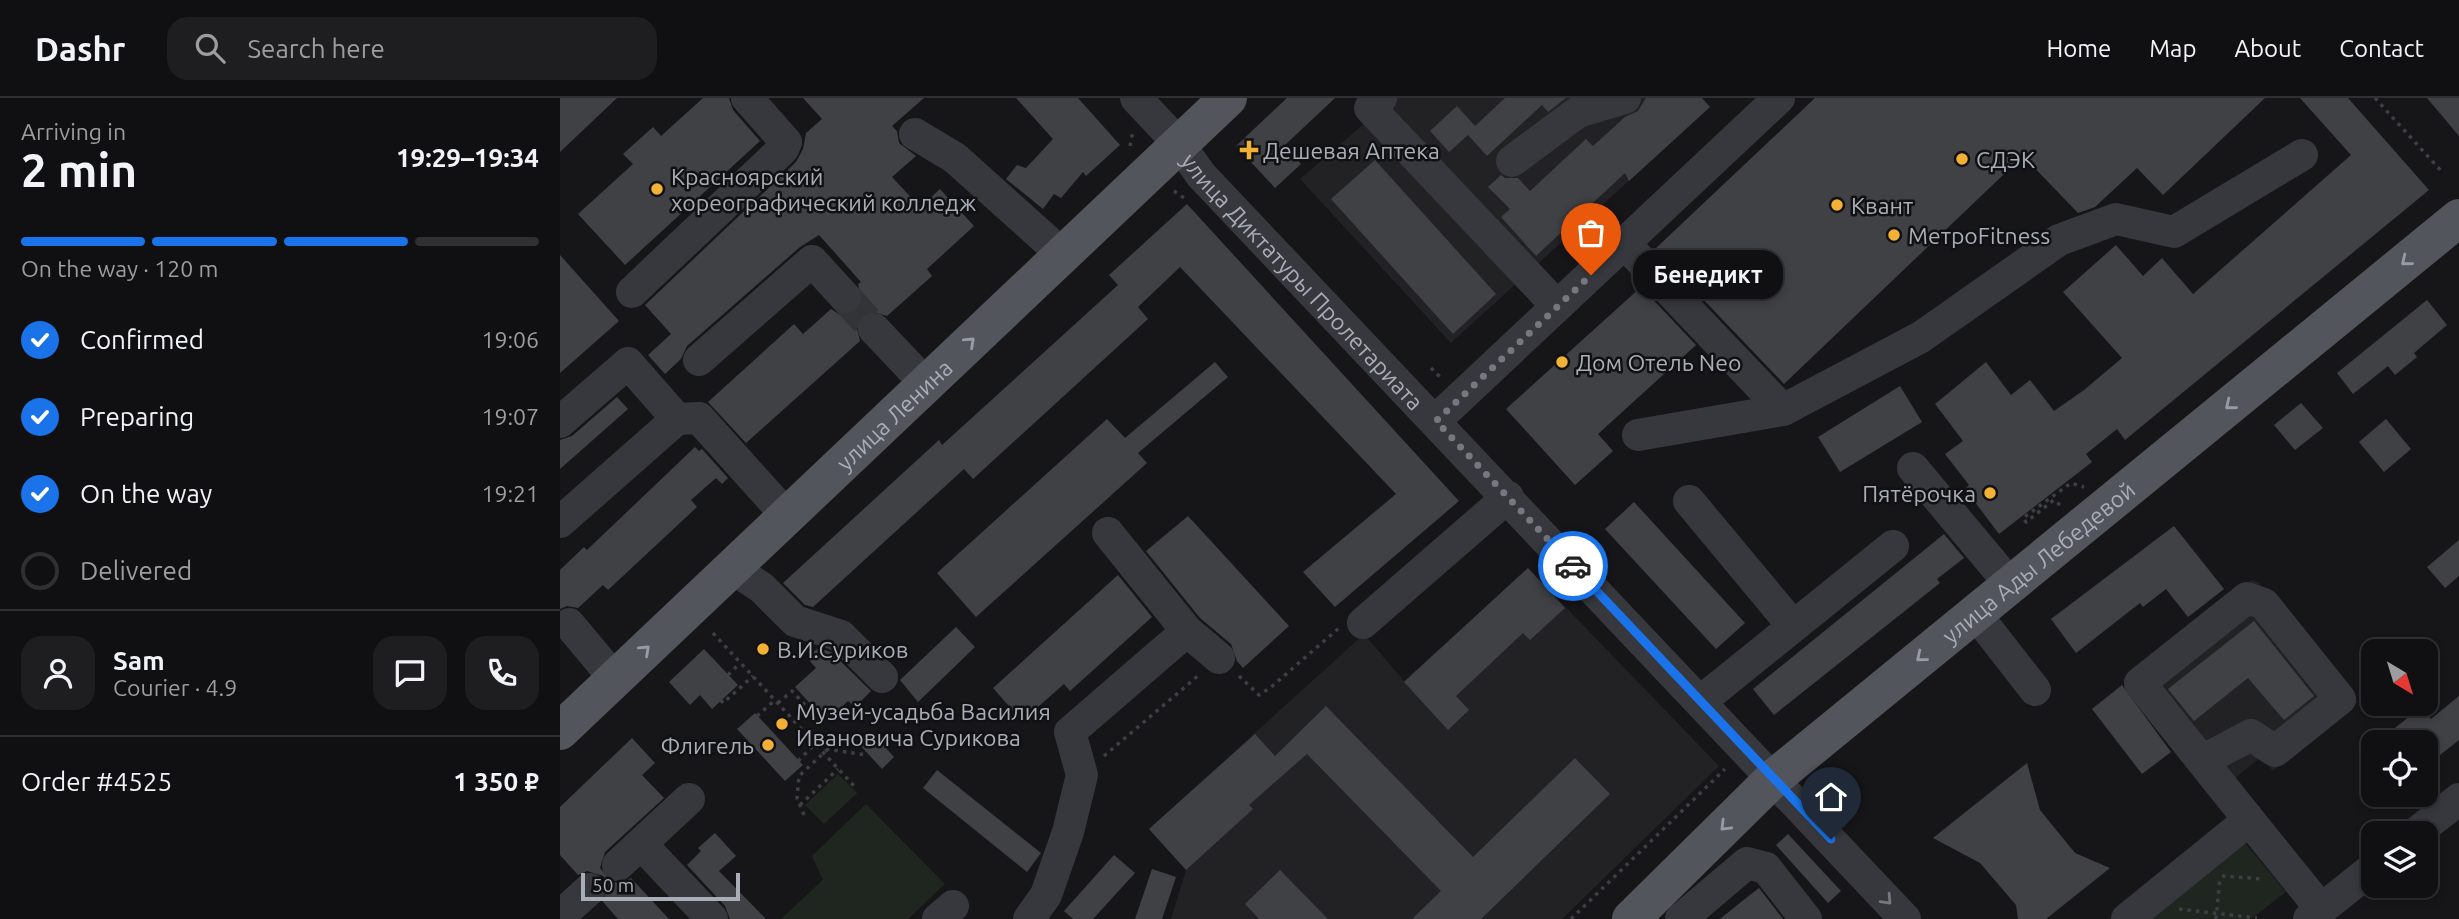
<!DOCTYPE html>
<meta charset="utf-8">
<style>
body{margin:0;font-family:Ubuntu,sans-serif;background:#1e1e20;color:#f1f3f6;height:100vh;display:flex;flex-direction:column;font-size:26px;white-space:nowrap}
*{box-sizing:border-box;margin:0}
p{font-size:23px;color:#9c9d9f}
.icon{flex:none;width:38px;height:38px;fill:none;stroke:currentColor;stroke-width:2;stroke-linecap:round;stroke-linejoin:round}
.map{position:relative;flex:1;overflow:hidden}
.side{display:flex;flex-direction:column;background:#101012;width:560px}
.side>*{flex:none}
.needle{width:46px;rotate:142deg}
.controls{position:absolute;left:1801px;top:541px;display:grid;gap:14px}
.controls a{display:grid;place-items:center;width:77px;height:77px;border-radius:14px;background:#101012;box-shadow:0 4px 10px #0003,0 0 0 2px #303032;font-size:35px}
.scale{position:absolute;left:21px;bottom:18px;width:159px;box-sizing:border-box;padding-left:7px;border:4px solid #a8adb8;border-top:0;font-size:19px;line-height:24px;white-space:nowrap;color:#a8adb8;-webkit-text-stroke:5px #111113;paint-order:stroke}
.pin{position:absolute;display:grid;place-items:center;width:60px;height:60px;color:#fff;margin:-72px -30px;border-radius:50% 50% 50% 0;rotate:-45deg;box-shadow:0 0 7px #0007}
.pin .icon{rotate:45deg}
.courier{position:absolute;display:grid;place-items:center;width:70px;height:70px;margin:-35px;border:5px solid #1a73e8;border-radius:50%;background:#fff;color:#222;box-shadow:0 2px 9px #0007}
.bubble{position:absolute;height:49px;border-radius:21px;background:#101012;box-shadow:0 4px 10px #0003,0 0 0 2px #303032;font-size:23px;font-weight:600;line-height:49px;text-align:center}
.headline em{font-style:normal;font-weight:600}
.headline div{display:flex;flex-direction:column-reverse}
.headline{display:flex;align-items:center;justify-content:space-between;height:119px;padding:0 21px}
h1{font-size:46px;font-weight:600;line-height:52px}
.bar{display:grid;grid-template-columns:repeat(4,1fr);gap:10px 7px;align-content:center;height:84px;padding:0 21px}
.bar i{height:9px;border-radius:5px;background:#303032}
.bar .current{background:#1a73e8}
.bar p{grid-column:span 4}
.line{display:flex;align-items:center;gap:18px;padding:0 21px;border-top:2px solid #303032}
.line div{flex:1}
.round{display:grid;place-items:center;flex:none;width:74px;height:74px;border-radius:21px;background:#1e1e20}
ol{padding:0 21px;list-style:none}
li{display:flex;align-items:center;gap:21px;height:77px}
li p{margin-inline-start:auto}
li .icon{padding:7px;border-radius:50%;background:#1a73e8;color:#fff;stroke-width:4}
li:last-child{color:#9c9d9f}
li i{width:38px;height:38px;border:4px solid #303032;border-radius:50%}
header{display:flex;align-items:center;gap:42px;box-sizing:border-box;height:98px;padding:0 35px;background:#101012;border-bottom:2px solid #303032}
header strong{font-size:33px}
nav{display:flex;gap:38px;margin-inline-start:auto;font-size:24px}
.search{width:490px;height:63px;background:#1e1e20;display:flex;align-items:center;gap:18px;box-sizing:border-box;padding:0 24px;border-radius:21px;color:#9c9d9f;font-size:26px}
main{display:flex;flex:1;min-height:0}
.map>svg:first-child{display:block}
.built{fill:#222225}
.green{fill:#1e261f}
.building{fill:#404145}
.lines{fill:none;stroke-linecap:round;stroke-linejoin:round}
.minor-tunnel{stroke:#333438;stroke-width:32;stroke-dasharray:32 16;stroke-linecap:butt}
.path{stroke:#3d3f44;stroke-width:3.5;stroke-dasharray:3.5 5;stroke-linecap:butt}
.minor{stroke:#37383d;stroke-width:32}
.major{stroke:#53555c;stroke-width:38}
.oneway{stroke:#979ba6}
.oneway2{stroke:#757881}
.done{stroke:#757880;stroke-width:7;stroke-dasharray:0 12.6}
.route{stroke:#1a73e8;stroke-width:9}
.poi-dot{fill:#f2b134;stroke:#111113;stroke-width:2.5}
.labels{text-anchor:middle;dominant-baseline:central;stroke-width:5;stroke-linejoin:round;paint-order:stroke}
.poi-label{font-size:23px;fill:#a8adb8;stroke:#111113;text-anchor:start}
.street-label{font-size:23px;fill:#a8adb8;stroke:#111113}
</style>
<header>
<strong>Dashr</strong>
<div class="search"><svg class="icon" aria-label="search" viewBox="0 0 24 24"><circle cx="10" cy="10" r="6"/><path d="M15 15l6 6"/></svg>Search here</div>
<nav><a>Home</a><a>Map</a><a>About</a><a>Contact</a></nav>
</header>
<main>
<section class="side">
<div class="headline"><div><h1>2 min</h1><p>Arriving in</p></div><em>19:29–19:34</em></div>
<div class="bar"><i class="current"></i><i class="current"></i><i class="current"></i><i></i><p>On the way · 120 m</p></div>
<ol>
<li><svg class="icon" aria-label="check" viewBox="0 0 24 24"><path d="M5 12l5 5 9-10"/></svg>Confirmed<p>19:06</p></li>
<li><svg class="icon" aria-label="check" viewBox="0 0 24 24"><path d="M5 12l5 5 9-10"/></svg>Preparing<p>19:07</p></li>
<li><svg class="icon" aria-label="check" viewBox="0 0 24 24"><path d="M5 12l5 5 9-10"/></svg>On the way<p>19:21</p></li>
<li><i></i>Delivered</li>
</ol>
<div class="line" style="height:126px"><a class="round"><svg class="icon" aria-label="person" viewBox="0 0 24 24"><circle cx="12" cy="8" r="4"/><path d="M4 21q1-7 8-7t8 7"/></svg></a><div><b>Sam</b><p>Courier · 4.9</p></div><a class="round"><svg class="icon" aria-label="chat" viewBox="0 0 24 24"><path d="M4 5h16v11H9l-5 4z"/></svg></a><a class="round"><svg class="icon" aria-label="phone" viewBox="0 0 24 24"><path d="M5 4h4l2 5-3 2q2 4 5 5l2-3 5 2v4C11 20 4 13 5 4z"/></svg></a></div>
<div class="line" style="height:91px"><div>Order #4525</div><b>1 350 ₽</b></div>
</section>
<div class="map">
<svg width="1899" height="821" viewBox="0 0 1899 821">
<rect width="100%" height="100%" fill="#161618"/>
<g class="built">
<path d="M 834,0 L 1142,0 L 1150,9 L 891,245 L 740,81 Z"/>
<path d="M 968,470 L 1159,668 L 1002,821 L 611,821 L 626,772 L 589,731 L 804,536 L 844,583 Z"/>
<path d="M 1692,482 L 1699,485 L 1798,604 L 1713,673 L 1701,659 L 1674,681 L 1664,709 L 1563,582 Z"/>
</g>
<g class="green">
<path d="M 278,676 L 297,695 L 264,726 L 245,707 Z"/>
<path d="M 306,706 L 385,786 L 348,821 L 221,821 L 263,782 L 252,758 Z"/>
<path d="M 1680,739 L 1726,794 L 1691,821 L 1580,821 Z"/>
</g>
<g class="building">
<path d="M 0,0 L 57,0 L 0,54 Z"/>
<path d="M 143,0 L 169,0 L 173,12 L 200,43 L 65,167 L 18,116 L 73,66 L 63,56 L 93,29 L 101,38 Z"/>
<path d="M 243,0 L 364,0 L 332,28 L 337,33 L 339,45 L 356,58 L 332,79 L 360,109 L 380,91 L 414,128 L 367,171 L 372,178 L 327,218 L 310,213 L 301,218 L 296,226 L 300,243 L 186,345 L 148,304 L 234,226 L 243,236 L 271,211 L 280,217 L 297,213 L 303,204 L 298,186 L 301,184 L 259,137 L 240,149 L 127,248 L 121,261 L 105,276 L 88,257 L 111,236 L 85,207 L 236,64 L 243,51 L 246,35 L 262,21 Z"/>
<path d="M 456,0 L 518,0 L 560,47 L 526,78 L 523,74 L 501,100 L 494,96 L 483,111 L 446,81 L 457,67 L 466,70 L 493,41 Z"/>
<path d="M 727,0 L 775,0 L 724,48 L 741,66 L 715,90 L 676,48 Z"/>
<path d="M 945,0 L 1006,0 L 988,14 L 982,7 L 927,58 L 908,37 L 889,54 L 870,33 L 897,8 L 915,28 Z"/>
<path d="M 1086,0 L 1142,0 L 1150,9 L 1069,83 L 1065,75 L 976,158 L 941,119 L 950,111 L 928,89 L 941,77 L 945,80 L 958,80 L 970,93 L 1026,41 L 1033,48 L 1065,19 L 1078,13 Z"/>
<path d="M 1255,0 L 1705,0 L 1603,97 L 1577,70 L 1535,109 L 1518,115 L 1463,58 L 1224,286 L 1095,151 Z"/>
<path d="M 1740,0 L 1788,0 L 1869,92 L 1565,342 L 1557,331 L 1526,356 L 1532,364 L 1439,436 L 1405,391 L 1409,387 L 1385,356 L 1403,343 L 1375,306 L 1426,264 L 1451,297 L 1470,282 L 1494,313 L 1524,292 L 1562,260 L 1503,194 L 1556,147 L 1583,178 L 1602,160 L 1633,196 L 1791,57 Z"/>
<path d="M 1867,0 L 1899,0 L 1899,38 Z"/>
<path d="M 815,62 L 936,196 L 893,236 L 771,101 Z"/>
<path d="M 627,106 L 899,403 L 775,509 L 743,474 L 836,396 L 620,169 L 578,209 L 588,221 L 413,381 L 404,371 L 253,509 L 245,507 L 223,485 L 379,342 L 382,347 L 558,187 L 549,177 Z"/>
<path d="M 0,157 L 59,223 L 0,275 Z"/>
<path d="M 1081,189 L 1136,247 L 1038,336 L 1053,353 L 1015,387 L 946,311 Z"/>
<path d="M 1867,202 L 1887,227 L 1854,255 L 1857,259 L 1835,277 L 1828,268 L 1793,296 L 1777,275 Z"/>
<path d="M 655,264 L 668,279 L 578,355 L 587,365 L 416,519 L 377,475 L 547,321 L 565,340 Z"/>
<path d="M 1340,288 L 1362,324 L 1280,374 L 1258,339 Z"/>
<path d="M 57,299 L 68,311 L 0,371 L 0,342 L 12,338 Z"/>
<path d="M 1741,305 L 1763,330 L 1735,352 L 1714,327 Z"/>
<path d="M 1826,321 L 1851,351 L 1824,374 L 1799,344 Z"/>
<path d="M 135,349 L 139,353 L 142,351 L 168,380 L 162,386 L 156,380 L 131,402 L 137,409 L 48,492 L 43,487 L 18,510 L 7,508 L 0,511 L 0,472 L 24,449 L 27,452 Z"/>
<path d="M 1074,404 L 1185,525 L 1156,551 L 1045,431 Z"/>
<path d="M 628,418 L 729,528 L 683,570 L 677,563 L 671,546 L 640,520 L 586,453 Z"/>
<path d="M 1614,428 L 1664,491 L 1628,519 L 1606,491 L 1583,509 L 1580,505 L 1516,555 L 1491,521 Z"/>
<path d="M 1384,436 L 1404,460 L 1377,481 L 1380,485 L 1214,617 L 1193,591 Z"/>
<path d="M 1899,442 L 1899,478 L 1885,490 L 1867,469 Z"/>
<path d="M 968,470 L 1005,510 L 970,542 L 963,535 L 896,598 L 909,612 L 888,632 L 844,584 Z"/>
<path d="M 558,477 L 592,519 L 510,593 L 504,586 L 462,623 L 433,590 Z"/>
<path d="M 1694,523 L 1754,598 L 1724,622 L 1688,580 L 1634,623 L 1608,591 Z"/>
<path d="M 396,529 L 415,549 L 358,604 L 340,582 Z"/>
<path d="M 258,550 L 271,554 L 311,593 L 295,609 L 288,603 L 266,623 L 235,589 L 256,570 L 247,560 Z"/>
<path d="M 144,551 L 178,587 L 152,611 L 140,597 L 130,607 L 109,584 Z"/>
<path d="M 1562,587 L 1611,654 L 1582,676 L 1532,611 Z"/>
<path d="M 1899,598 L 1899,642 L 1866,668 L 1866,644 L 1846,644 L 1835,630 L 1861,609 L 1871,621 Z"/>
<path d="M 766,608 L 913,759 L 1015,660 L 1050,696 L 921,821 L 852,821 L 881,793 L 747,656 L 689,707 L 693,711 L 626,772 L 589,731 L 695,636 L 715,658 Z"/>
<path d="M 195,615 L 243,667 L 225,683 L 177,631 Z"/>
<path d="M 312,635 L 334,659 L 322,671 L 299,646 Z"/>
<path d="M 72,640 L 95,665 L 82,677 L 104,700 L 45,754 L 40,770 L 52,784 L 61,785 L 71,780 L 109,821 L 58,821 L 43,804 L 48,788 L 43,778 L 27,773 L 18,777 L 0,757 L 0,709 Z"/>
<path d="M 1467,665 L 1480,712 L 1515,755 L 1550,770 L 1486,821 L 1458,821 L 1456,807 L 1420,765 L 1373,740 Z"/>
<path d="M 377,672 L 481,755 L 467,774 L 363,690 Z"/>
<path d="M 155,735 L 176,758 L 159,773 L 206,821 L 170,821 L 165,808 L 127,767 L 141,753 L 138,750 Z"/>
<path d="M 1228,736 L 1281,793 L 1268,805 L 1216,747 Z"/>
<path d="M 554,757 L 575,775 L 533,821 L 513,821 L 504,813 Z"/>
<path d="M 592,771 L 616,779 L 602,821 L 575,821 Z"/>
<path d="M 720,772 L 768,821 L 699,821 L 685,806 Z"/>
<path d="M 1199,790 L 1223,821 L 1160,821 L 1186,800 Z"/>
</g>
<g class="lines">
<path class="minor-tunnel" d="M 285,199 L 314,231"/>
<g class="path">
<path d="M 1815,0 L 1883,75"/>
<path d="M 570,48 L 573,33"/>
<path d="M 614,93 L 627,102"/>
<path d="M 871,270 L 882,281"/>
<path d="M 1500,407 L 1494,402 L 1466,424 L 1463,420 L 1511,385 L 1524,389"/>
<path d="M 153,535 L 294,688"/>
<path d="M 168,577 L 180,565"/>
<path d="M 679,578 L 699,597 L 710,590 L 779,530"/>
<path d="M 161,602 L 163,605 L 193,578"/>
<path d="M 218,605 L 232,593 L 246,608 L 249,606"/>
<path d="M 197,618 L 215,602"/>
<path d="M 266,651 L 306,657"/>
<path d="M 544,658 L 639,577"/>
<path d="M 238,663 L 256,645"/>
<path d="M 240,707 L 278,671"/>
<path d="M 244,717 L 237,700 L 239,678 L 268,651"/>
<path d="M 1662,778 L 1703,781"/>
<path d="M 1619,811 L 1697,820"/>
<path d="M 1011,821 L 1165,671"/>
<path d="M 1656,821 L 1660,780"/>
</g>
<g class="minor">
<path id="s1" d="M 576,0 L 619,46 L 641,77 L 1345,821"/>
<path d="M 821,0 L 810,10 L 997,208"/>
<path d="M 355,36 L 395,60 L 503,157"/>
<path d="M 952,63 L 1018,14 L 1065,0"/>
<path d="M 1064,145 L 1223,312"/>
<path d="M 72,194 L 223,51 L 226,44 L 187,0"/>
<path d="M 314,231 L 366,286"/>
<path d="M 139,262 L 252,163 L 285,199"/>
<path d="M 876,322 L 1219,0"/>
<path d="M 0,324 L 68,265 L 117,321"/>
<path d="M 1078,337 L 1223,312 L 1361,239 L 1499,142 L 1556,121 L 1614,134 L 1742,57"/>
<path d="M 1353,370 L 1450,486"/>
<path d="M 1129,403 L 1233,528"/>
<path d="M 0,424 L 117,321 L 139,320 L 227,418"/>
<path d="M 548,435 L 627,533 L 659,560"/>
<path d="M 172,470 L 202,490 L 235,523 L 281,538 L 322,579"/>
<path d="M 1415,515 L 1475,592"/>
<path d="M 803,525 L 948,399"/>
<path d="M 9,526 L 55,581"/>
<path d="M 1141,603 L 1333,448"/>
<path d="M 1642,663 L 1691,637 L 1715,653 L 1780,601 L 1704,506 L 1687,500 L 1580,585 C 1640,661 1701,737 1762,812"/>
<path d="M 1856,735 L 1899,701"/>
<path d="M 82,747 L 152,821"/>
<path d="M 58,767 L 129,701"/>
<path d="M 0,818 L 30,791"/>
<path d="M 378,821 L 393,808"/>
<path d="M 469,821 L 486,797 L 508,734 L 522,677 L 510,634 L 627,533"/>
<path d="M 1121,821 L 1187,765 L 1206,770 L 1246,821"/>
<path d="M 1567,821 L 1689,722"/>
<path d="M 1749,821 L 1813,770"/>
</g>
<g class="major">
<path id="s2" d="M 0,633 L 668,0"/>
<path id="s3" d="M 1071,821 L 1214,680 L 1899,120"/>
</g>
</g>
<defs><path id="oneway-chevron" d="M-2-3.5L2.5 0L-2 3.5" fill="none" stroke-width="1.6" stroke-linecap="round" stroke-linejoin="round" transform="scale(1.75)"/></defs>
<g class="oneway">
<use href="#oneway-chevron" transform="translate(1846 163) rotate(141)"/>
<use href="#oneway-chevron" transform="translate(410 244) rotate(-43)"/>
<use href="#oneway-chevron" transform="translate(1670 307) rotate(141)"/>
<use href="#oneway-chevron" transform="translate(85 552) rotate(-43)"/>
<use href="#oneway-chevron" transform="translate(1361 559) rotate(141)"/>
<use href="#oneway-chevron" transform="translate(1165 728) rotate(135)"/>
</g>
<use class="oneway2" href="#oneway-chevron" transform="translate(1327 802) rotate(47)"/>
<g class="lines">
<path class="done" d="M 1013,468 L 876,323 L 1031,177"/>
<path class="route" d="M 1013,468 L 1271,741"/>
</g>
<g class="poi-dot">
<path d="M685.5 41.5h7v7h7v7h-7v7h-7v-7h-7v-7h7z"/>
<circle cx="1402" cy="61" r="7"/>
<circle cx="97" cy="91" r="7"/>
<circle cx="1277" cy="107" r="7"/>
<circle cx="1334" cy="137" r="7"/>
<circle cx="1002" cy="264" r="7"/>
<circle cx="1430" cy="395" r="7"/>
<circle cx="203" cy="551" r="7"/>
<circle cx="222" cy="626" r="7"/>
<circle cx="208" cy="647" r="7"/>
</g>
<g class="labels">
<g class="poi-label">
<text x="703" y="52">Дешевая Аптека</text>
<text x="1416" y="61">СДЭК</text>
<text x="111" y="78">Красноярский<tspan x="111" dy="26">хореографический колледж</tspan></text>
<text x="1291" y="107">Квант</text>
<text x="1348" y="137">МетроFitness</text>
<text x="1016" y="264">Дом Отель Neo</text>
<text x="1416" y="395" text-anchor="end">Пятёрочка</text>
<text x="217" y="551">В.И.Суриков</text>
<text x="236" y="613">Музей-усадьба Василия<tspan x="236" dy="26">Ивановича Сурикова</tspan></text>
<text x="194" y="647" text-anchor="end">Флигель</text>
</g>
<g class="street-label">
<text stroke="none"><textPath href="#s1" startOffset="248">улица Диктатуры Пролетариата</textPath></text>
<text stroke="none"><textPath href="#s2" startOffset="460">улица Ленина</textPath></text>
<text stroke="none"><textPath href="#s3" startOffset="542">улица Ады Лебедевой</textPath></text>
</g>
</g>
</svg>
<div class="controls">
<a><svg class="needle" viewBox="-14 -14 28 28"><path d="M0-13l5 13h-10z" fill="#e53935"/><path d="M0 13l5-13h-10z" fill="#9c9d9f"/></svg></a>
<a><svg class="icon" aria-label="locate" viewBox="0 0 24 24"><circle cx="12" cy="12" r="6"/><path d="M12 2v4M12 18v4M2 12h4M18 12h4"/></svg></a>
<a><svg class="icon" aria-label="layers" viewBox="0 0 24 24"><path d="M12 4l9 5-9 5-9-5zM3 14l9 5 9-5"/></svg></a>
</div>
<div class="scale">50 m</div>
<div class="pin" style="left:1031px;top:177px;background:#ea580c"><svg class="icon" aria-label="bag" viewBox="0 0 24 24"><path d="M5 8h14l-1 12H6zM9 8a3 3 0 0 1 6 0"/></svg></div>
<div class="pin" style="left:1271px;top:741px;background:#1f2937"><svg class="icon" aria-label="home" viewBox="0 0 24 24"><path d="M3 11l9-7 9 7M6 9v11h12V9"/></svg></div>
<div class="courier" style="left:1013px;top:468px"><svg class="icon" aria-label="car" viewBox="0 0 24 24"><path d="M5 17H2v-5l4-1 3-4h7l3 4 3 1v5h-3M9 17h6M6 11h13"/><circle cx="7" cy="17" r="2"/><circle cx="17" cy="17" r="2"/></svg></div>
<div class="bubble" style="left:1073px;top:152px;width:150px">Бенедикт</div>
</div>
</main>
